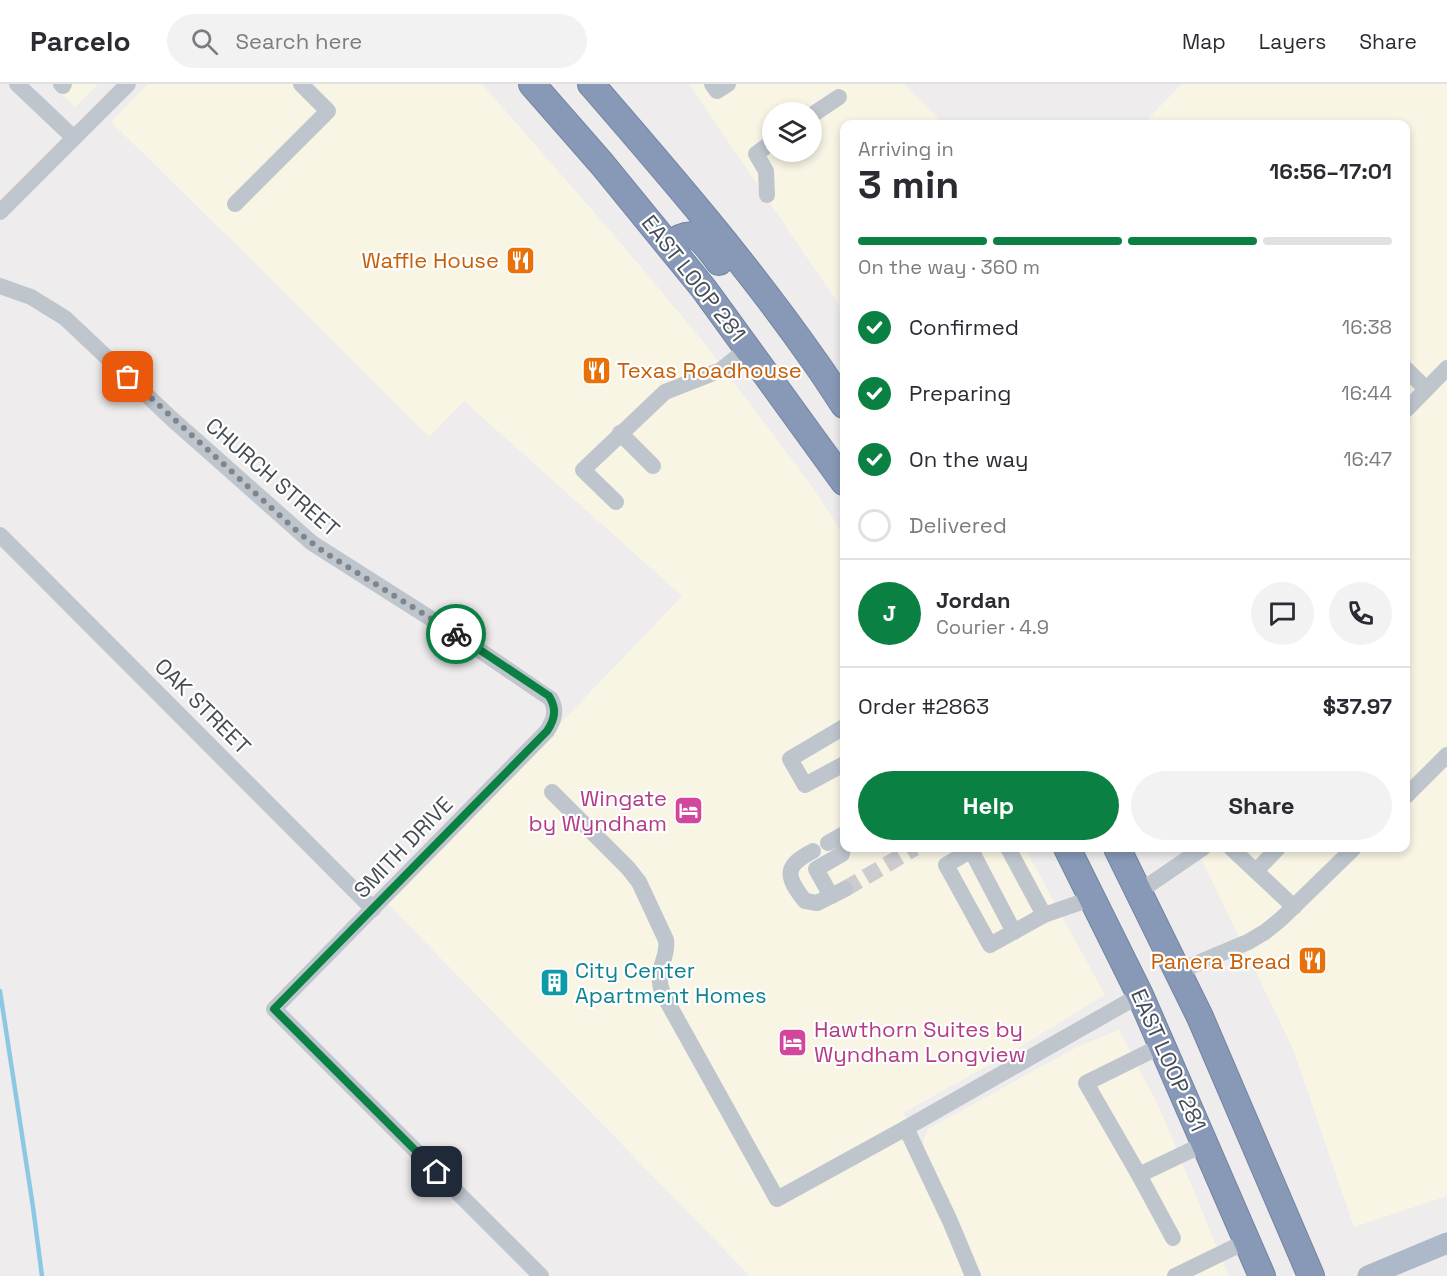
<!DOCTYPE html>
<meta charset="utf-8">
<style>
body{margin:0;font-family:"Space Grotesk",sans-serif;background:#f2f2f3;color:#2b2b33;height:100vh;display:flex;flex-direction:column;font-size:22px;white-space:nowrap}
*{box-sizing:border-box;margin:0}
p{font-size:20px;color:#7c7c81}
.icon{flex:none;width:33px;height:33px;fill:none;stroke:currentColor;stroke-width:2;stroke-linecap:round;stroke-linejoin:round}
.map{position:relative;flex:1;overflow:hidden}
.details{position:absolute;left:840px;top:36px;width:570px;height:732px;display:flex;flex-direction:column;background:#fff;border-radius:12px;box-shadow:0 3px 9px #0003}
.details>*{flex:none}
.tools{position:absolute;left:762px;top:18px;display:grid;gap:12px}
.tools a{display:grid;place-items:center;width:60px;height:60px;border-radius:50%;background:#fff;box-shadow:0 3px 9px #0003;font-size:30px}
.pin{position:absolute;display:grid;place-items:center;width:51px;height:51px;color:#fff;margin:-26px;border-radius:12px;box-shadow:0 3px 9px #0006}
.courier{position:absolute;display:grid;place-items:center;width:60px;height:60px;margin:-30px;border:4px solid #0b8043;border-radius:50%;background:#fff;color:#222;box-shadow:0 2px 8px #0007}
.overview em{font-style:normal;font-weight:600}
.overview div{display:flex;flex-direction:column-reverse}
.overview{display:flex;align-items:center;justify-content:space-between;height:102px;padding:0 18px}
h1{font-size:39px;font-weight:600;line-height:45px}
.bar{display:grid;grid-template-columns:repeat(4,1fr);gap:9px 6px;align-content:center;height:72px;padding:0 18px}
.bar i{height:8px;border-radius:4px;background:#e1e1e2}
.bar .current{background:#0b8043}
.bar p{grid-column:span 4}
.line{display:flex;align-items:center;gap:15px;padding:0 18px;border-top:2px solid #e1e1e2}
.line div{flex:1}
.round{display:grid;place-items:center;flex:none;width:63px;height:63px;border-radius:32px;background:#f2f2f3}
ol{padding:0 18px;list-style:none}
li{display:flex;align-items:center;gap:18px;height:66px}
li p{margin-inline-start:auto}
li .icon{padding:6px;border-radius:50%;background:#0b8043;color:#fff;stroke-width:4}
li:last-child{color:#7c7c81}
li i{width:33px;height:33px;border:3px solid #e1e1e2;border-radius:50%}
.action{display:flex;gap:12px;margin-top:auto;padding:12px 18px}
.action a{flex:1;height:69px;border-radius:36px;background:#0b8043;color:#fff;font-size:24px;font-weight:600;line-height:69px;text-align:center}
.action a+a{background:#f2f2f3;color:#2b2b33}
header{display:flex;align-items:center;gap:36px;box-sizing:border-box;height:84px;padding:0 30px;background:#fff;border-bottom:2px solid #e1e1e2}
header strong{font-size:28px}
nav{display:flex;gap:33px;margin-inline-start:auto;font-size:21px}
.search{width:420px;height:54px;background:#f2f2f3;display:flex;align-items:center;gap:15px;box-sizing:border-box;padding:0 21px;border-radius:33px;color:#7c7c81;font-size:22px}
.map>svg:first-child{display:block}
.commercial{fill:#f9f5e5;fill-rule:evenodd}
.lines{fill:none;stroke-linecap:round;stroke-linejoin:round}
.stream{stroke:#8dc8e3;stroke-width:4.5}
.minor-tunnel{stroke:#ccccce;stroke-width:16;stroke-dasharray:16 8;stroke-linecap:butt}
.highway-casing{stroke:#7284a3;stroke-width:28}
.minor{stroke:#bec5cd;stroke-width:16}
.major{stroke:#adb8c9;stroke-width:21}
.highway{stroke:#8799b7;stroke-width:26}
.done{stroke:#81858b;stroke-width:6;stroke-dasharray:0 10.8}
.route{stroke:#0b8043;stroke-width:8}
.labels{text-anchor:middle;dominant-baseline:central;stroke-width:4.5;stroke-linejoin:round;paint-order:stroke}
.food-label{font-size:22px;fill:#c56008;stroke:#fff;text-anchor:end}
.street-label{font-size:22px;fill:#464d57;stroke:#fff}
.hotel-label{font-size:22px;fill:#b23c85;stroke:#fff;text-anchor:end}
.culture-label{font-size:22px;fill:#0d838f;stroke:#fff;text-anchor:start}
</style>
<header>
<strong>Parcelo</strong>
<div class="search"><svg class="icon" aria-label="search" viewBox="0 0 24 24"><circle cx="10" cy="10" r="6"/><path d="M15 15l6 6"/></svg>Search here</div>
<nav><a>Map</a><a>Layers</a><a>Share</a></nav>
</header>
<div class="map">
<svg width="1447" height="1192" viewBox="0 0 1447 1192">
<rect width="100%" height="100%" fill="#eeecec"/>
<g class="commercial">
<path d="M 52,0 L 98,0 L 75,23 Z"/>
<path d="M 148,0 L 482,0 L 619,157 L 706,261 L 809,398 L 844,451 L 844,764 L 1025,764 L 1105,911 L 1005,972 L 903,1029 L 923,1064 L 924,1054 L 928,1045 L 1077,963 L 1119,946 L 1159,1023 L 1229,1192 L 750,1192 L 388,820 L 682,512 L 464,317 L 429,353 L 250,174 L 111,38 Z"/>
<path d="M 689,0 L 904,0 L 944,40 L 844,40 L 844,228 ZM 772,28 L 812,28 L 812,68 L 772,68 Z"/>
<path d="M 1182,0 L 1447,0 L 1447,1112 L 1354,1143 L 1293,965 L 1196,764 L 1406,764 L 1406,40 L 1143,40 Z"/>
</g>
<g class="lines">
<path class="stream" d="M 0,907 L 33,1123 L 42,1192"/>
<path class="minor-tunnel" d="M 845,805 L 915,764"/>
<defs>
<g id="highway">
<path d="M 532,0 L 602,80 L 704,205 L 844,398"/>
<path d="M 591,0 C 668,89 746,179 813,275 C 824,290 834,306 844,321"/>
<path d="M 669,161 C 695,140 703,157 719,178"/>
<path d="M 1067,764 L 1140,911 L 1262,1192"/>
<path d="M 1117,764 L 1200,933 L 1311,1192"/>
</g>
</defs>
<use href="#highway" class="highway-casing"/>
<g class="minor">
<path d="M 17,0 L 74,54"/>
<path d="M 61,0 L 63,2 L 64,0"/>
<path d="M 712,0 L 717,7 L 728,0"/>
<path d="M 812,31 L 839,13"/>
<path d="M 767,111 L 766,87 L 756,70 L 772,58"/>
<path d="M 235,120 L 328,27 L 301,0"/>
<path d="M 0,128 L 128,0"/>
<path d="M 0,202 L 31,213 L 65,234 L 172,335 L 312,459 L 463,555 L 551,615 C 557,627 554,636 547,647 L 274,925 L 541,1192"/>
<path d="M 1406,285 L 1426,305"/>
<path d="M 1406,326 L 1447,284"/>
<path d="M 620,349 L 653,382"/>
<path d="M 616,418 L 583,386 L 665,308 L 721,286 L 748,264"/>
<path d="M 0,451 L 373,825"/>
<path d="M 844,643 L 790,675 L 805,701 L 844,680"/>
<path d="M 552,708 L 628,784 L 639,798 L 666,856 C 669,876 653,885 663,910 L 777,1115 L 906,1044 L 950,1137 L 973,1192"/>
<path d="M 1406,712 L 1447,671"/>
<path d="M 828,759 L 844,750"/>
<path d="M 975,764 L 946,781 L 990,861 L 1044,831"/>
<path d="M 1008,764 L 1044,831 L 1093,814"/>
<path d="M 1231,764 L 1294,823"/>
<path d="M 971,766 L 1014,848"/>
<path d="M 813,767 C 784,782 785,792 805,817 L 817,819 L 845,805"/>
<path d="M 1256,787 L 1278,764"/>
<path d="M 1140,807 L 1203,764"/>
<path d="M 831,812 L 816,785 L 842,770 L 844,760"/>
<path d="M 1179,887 L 1248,858 L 1265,848 L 1281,835 L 1354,764"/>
<path d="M 1161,962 L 1086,999 L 1139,1091 L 1206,1059"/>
<path d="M 906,1044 L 1140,911"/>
<path d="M 1139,1091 L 1173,1154"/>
<path d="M 1175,1192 L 1247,1157"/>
</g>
<path class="major" d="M 1368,1192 L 1447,1159"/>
<use href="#highway" class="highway"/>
</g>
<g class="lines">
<path class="done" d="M 128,293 L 299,449 L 327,470 L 456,550"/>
<path class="route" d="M 437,1088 L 274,925 L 547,647 C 555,635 557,625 549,612 L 456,550"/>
</g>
<defs>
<symbol id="restaurant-square" viewBox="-11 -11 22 22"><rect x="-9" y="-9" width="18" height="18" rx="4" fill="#e8710a" stroke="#fff"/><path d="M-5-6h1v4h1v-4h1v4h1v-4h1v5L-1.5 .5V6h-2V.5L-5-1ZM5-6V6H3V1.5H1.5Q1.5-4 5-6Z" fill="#fff"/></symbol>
<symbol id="hotel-square" viewBox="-11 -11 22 22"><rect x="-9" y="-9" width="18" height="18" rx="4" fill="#d1479c" stroke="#fff"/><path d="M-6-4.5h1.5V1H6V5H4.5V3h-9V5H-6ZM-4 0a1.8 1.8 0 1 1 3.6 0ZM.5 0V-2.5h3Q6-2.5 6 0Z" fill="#fff"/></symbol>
<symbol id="building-square" viewBox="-11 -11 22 22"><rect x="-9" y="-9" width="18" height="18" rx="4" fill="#0f9aa8" stroke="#fff"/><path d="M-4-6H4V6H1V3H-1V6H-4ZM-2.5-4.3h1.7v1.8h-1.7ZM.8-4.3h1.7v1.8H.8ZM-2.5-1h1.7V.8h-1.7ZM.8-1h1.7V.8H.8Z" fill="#fff"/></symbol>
</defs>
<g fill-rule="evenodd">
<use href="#restaurant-square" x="504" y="160" width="33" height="33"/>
<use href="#restaurant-square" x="580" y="270" width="33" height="33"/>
<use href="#hotel-square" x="672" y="710" width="33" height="33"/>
<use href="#restaurant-square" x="1296" y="860" width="33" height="33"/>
<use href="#building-square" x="538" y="882" width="33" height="33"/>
<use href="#hotel-square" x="776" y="942" width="33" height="33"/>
</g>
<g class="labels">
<g class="food-label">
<text x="499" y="176">Waffle House</text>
<text x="617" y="286" text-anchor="start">Texas Roadhouse</text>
<text x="1291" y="877">Panera Bread</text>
</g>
<g class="street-label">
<text transform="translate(694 194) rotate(52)">EAST LOOP 281</text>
<text transform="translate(273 393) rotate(41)">CHURCH STREET</text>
<text transform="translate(203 622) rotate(45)">OAK STREET</text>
<text transform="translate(403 763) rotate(-46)">SMITH DRIVE</text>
<text transform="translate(1169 976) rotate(66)">EAST LOOP 281</text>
</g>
<g class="hotel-label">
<text x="667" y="714">Wingate<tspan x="667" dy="25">by Wyndham</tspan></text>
<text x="814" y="945" text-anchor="start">Hawthorn Suites by<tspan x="814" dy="25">Wyndham Longview</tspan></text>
</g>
<g class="culture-label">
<text x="575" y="886">City Center<tspan x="575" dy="25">Apartment Homes</tspan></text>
</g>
</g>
</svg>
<div class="tools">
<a><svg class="icon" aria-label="layers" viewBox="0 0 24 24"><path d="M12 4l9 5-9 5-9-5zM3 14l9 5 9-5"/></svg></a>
</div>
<div class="pin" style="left:128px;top:293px;background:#ea580c"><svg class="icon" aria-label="bag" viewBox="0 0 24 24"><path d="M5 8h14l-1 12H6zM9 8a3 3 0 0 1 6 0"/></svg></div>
<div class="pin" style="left:437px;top:1088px;background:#1f2937"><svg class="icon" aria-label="home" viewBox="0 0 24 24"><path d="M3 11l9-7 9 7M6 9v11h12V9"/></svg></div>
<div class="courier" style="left:456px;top:550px"><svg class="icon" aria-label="bike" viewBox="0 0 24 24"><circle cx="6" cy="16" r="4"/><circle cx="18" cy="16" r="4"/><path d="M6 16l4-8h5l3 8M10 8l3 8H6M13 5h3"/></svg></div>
<section class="details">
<div class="overview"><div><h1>3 min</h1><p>Arriving in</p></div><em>16:56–17:01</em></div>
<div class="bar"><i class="current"></i><i class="current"></i><i class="current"></i><i></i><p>On the way · 360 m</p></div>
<ol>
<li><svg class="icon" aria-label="check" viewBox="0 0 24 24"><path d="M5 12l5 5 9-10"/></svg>Confirmed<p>16:38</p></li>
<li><svg class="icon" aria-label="check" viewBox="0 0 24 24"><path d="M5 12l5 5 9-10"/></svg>Preparing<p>16:44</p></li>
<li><svg class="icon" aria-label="check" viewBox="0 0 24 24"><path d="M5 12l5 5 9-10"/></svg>On the way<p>16:47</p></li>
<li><i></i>Delivered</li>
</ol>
<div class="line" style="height:108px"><b class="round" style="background:#0b8043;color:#fff">J</b><div><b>Jordan</b><p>Courier · 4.9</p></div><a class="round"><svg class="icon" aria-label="chat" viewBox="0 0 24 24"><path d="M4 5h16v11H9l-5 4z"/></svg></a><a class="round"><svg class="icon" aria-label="phone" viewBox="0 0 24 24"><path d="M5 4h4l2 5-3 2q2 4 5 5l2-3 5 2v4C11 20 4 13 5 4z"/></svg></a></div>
<div class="line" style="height:78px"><div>Order #2863</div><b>$37.97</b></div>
<div class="action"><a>Help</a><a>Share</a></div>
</section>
</div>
